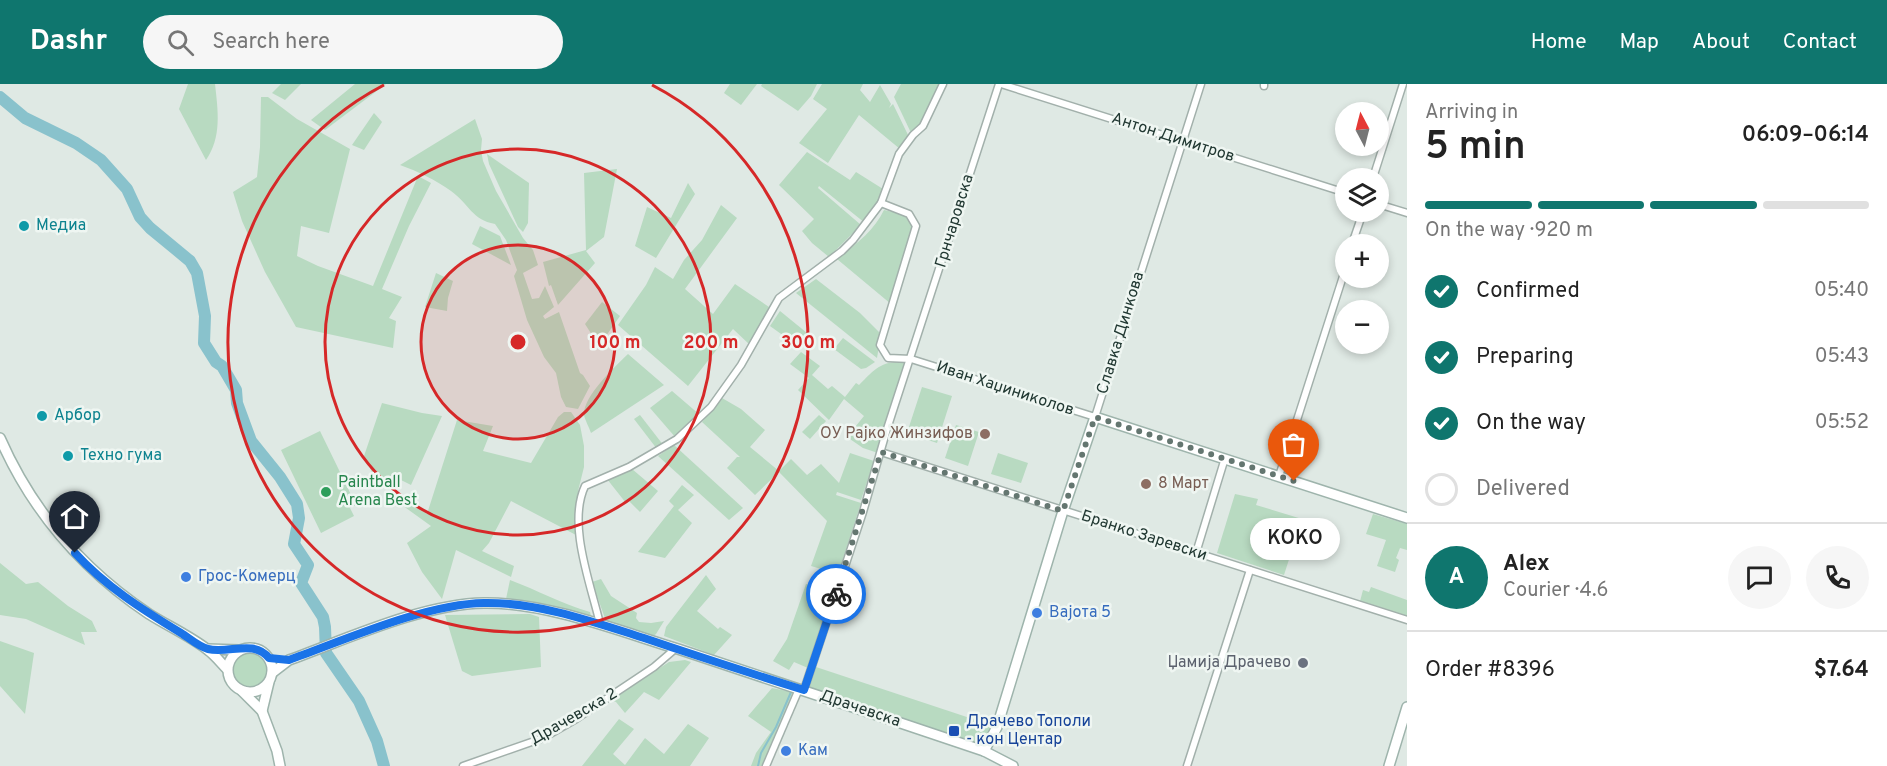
<!DOCTYPE html>
<meta charset="utf-8">
<style>
body{margin:0;font-family:Overpass,sans-serif;background:#f6f6f6;color:#222;height:100vh;display:flex;flex-direction:column;font-size:22px;white-space:nowrap}
*{box-sizing:border-box;margin:0}
p{font-size:20px;color:#767676}
.icon{flex:none;width:33px;height:33px;fill:none;stroke:currentColor;stroke-width:2;stroke-linecap:round;stroke-linejoin:round}
.map{position:relative;flex:1;overflow:hidden}
.drawer{display:flex;flex-direction:column;background:#fff;width:480px}
.drawer>*{flex:none}
.needle{width:39px;rotate:353deg}
.controls{position:absolute;left:1335px;top:18px;display:grid;gap:12px}
.controls a{display:grid;place-items:center;width:54px;height:54px;border-radius:50%;background:#fff;box-shadow:0 3px 9px #0003;font-size:30px}
.pin{position:absolute;display:grid;place-items:center;width:51px;height:51px;color:#fff;margin:-62px -26px;border-radius:50% 50% 50% 0;rotate:-45deg;box-shadow:0 0 6px #0007}
.pin .icon{rotate:45deg}
.courier{position:absolute;display:grid;place-items:center;width:60px;height:60px;margin:-30px;border:4px solid #1a73e8;border-radius:50%;background:#fff;color:#222;box-shadow:0 2px 8px #0007}
.bubble{position:absolute;height:42px;border-radius:21px;background:#fff;box-shadow:0 3px 9px #0003;font-size:20px;font-weight:600;line-height:42px;text-align:center}
.headline em{font-style:normal;font-weight:600}
.headline div{display:flex;flex-direction:column-reverse}
.headline{display:flex;align-items:center;justify-content:space-between;height:102px;padding:0 18px}
h1{font-size:39px;font-weight:600;line-height:45px}
.bar{display:grid;grid-template-columns:repeat(4,1fr);gap:9px 6px;align-content:center;height:72px;padding:0 18px}
.bar i{height:8px;border-radius:4px;background:#e0e0e0}
.bar .selected{background:#0f766e}
.bar p{grid-column:span 4}
.line{display:flex;align-items:center;gap:15px;padding:0 18px;border-top:2px solid #e0e0e0}
.line div{flex:1}
.round{display:grid;place-items:center;flex:none;width:63px;height:63px;border-radius:32px;background:#f6f6f6}
ol{padding:0 18px;list-style:none}
li{display:flex;align-items:center;gap:18px;height:66px}
li p{margin-inline-start:auto}
li .icon{padding:6px;border-radius:50%;background:#0f766e;color:#fff;stroke-width:4}
li:last-child{color:#767676}
li i{width:33px;height:33px;border:3px solid #e0e0e0;border-radius:50%}
header{display:flex;align-items:center;gap:36px;box-sizing:border-box;height:84px;padding:0 30px;background:#0f766e;color:#fff}
header strong{font-size:28px}
nav{display:flex;gap:33px;margin-inline-start:auto;font-size:21px}
.search{width:420px;height:54px;background:#f6f6f6;display:flex;align-items:center;gap:15px;box-sizing:border-box;padding:0 21px;border-radius:33px;color:#767676;font-size:22px}
main{display:flex;flex:1;min-height:0}
.map>svg:first-child{display:block}
.green{fill:#b8dac1}
.lines{fill:none;stroke-linecap:round;stroke-linejoin:round}
.stream{stroke:#89c2cc;stroke-width:2}
.river{stroke:#89c2cc;stroke-width:12}
.street-casing{stroke:#a2b0ab;stroke-width:9}
.secondary-casing{stroke:#9eb4ac;stroke-width:12}
.street{stroke:#fff;stroke-width:6}
.secondary{stroke:#fff;stroke-width:9}
.done{stroke:#647670;stroke-width:6;stroke-dasharray:0 10.8}
.route{stroke:#1a73e8;stroke-width:8}
.ring{fill:none;stroke:#d62828;stroke-width:3}
.culture-dot{fill:#0f9aa8;stroke:#eff6f2;stroke-width:2}
.education-dot{fill:#8d6e63;stroke:#eff6f2;stroke-width:2}
.leisure-dot{fill:#2e9e5b;stroke:#eff6f2;stroke-width:2}
.shop-dot{fill:#3f7fe0;stroke:#eff6f2;stroke-width:2}
.worship-dot{fill:#6b7280;stroke:#eff6f2;stroke-width:2}
.transit-dot{fill:#1a4fb4;stroke:#eff6f2;stroke-width:2}
.labels{text-anchor:middle;dominant-baseline:central;stroke-width:5;stroke-linejoin:round;paint-order:stroke}
.street-label{font-size:16px;fill:#213832;stroke:#eff6f2}
.culture-label{font-size:16px;fill:#0d838f;stroke:#eff6f2;text-anchor:start}
.education-label{font-size:16px;fill:#785e54;stroke:#eff6f2;text-anchor:end}
.leisure-label{font-size:16px;fill:#27864d;stroke:#eff6f2;text-anchor:start}
.shop-label{font-size:16px;fill:#366cbe;stroke:#eff6f2;text-anchor:start}
.worship-label{font-size:16px;fill:#5b616d;stroke:#eff6f2;text-anchor:end}
.transit-label{font-size:16px;fill:#164399;stroke:#eff6f2;text-anchor:start}
.centre{fill:#d62828;stroke:#eff6f2;stroke-width:3}
.ring-label{font-size:18px;text-anchor:middle;font-weight:bold;fill:#d62828;stroke:#eff6f2;stroke-width:5;stroke-linejoin:round;paint-order:stroke}
</style>
<header>
<strong>Dashr</strong>
<div class="search"><svg class="icon" aria-label="search" viewBox="0 0 24 24"><circle cx="10" cy="10" r="6"/><path d="M15 15l6 6"/></svg>Search here</div>
<nav><a>Home</a><a>Map</a><a>About</a><a>Contact</a></nav>
</header>
<main>
<div class="map">
<svg width="1407" height="682" viewBox="0 0 1407 682">
<rect width="100%" height="100%" fill="#dfe9e4"/>
<g class="green">
<path d="M 188,0 L 215,0 C 218,27 222,53 206,76 L 179,25 Z"/>
<path d="M 281,0 L 301,0 L 285,16 L 272,9 Z"/>
<path d="M 355,0 L 386,0 L 325,46 L 311,36 Z"/>
<path d="M 730,0 L 757,0 L 741,21 L 724,9 Z"/>
<path d="M 762,0 L 817,0 L 811,12 L 798,27 L 761,2 Z"/>
<path d="M 822,0 L 863,0 L 860,6 L 870,18 L 880,1 L 891,20 L 889,24 L 893,20 L 909,53 L 900,65 L 859,31 L 828,79 L 799,59 L 827,25 L 813,15 Z"/>
<path d="M 901,0 L 941,0 L 921,42 L 912,51 L 894,13 Z"/>
<path d="M 261,13 L 268,13 L 297,35 L 350,65 L 329,149 L 301,142 L 297,172 L 318,182 L 373,202 L 418,92 L 431,99 L 409,142 L 382,205 L 402,213 L 389,234 L 396,237 L 393,264 L 296,243 L 265,188 L 242,137 L 233,108 L 257,93 L 260,63 Z"/>
<path d="M 374,29 L 382,38 L 364,66 L 352,61 Z"/>
<path d="M 475,35 L 482,55 L 481,66 L 483,77 L 496,107 L 523,154 L 533,166 L 538,181 L 523,189 L 532,215 L 539,214 L 545,202 L 554,223 L 543,232 L 545,235 L 559,228 L 580,289 L 583,291 L 590,302 L 578,325 L 566,323 L 561,313 L 556,289 L 544,273 L 527,236 L 514,192 L 517,186 L 506,156 L 495,140 C 472,136 469,120 451,107 C 436,96 417,87 400,81 Z"/>
<path d="M 807,68 L 850,96 L 856,88 L 883,105 L 873,130 L 865,139 L 819,102 L 818,104 L 861,141 L 829,173 L 812,159 L 802,147 L 814,135 L 779,101 Z"/>
<path d="M 487,70 L 529,99 L 528,139 L 523,148 L 518,143 L 489,80 Z"/>
<path d="M 617,85 L 604,153 L 586,167 L 595,179 L 558,221 L 551,201 L 549,202 L 543,178 L 586,166 L 584,89 Z"/>
<path d="M 688,99 L 695,110 L 656,174 L 635,162 L 647,123 L 671,134 Z"/>
<path d="M 721,121 L 737,134 L 685,205 L 713,230 L 735,200 L 769,223 L 750,261 L 733,245 L 688,302 L 618,241 L 646,201 L 655,183 L 673,195 L 684,176 L 702,156 Z"/>
<path d="M 884,126 L 907,131 L 913,136 L 912,150 L 891,220 L 837,175 C 855,161 874,147 884,126 Z"/>
<path d="M 480,142 L 500,152 L 511,181 L 472,160 Z"/>
<path d="M 436,189 L 453,197 L 448,214 L 447,227 L 425,223 Z"/>
<path d="M 816,195 L 860,229 L 881,250 L 877,274 L 796,209 Z"/>
<path d="M 602,218 L 620,232 L 599,262 L 585,240 Z"/>
<path d="M 780,227 L 807,249 L 795,260 L 770,242 Z"/>
<path d="M 843,254 L 875,278 L 866,284 L 861,285 L 834,265 Z"/>
<path d="M 801,268 L 820,282 L 812,291 L 828,305 L 832,302 L 845,313 L 856,299 L 859,301 C 876,284 880,278 905,277 L 878,369 L 863,364 L 847,353 L 864,332 L 844,315 L 829,336 L 798,306 L 809,294 L 790,280 Z"/>
<path d="M 628,270 L 664,301 L 591,349 C 589,343 585,336 584,331 C 583,312 615,283 628,270 Z"/>
<path d="M 922,303 L 952,312 L 937,359 L 907,349 Z"/>
<path d="M 672,307 L 700,331 L 676,354 L 650,324 Z"/>
<path d="M 722,314 L 741,325 L 765,346 L 750,363 L 779,387 L 791,375 L 807,391 L 821,380 L 839,399 L 850,369 L 874,377 L 861,416 L 837,408 L 836,411 L 861,419 L 838,490 L 811,482 L 827,437 L 779,388 L 755,411 L 727,384 L 737,373 L 740,373 L 702,338 Z"/>
<path d="M 382,319 L 422,329 L 442,332 L 411,401 L 401,396 L 393,406 L 427,430 L 457,336 L 493,342 L 483,367 L 531,379 L 558,333 L 564,328 L 571,328 L 580,341 L 584,362 L 584,383 L 578,407 L 576,451 L 511,417 L 489,459 L 482,467 L 514,482 L 511,493 L 456,466 L 442,515 L 422,488 L 407,459 L 431,442 L 406,424 L 392,406 L 385,400 L 378,400 L 364,372 Z"/>
<path d="M 640,331 L 664,362 L 657,365 L 634,335 Z"/>
<path d="M 819,331 L 826,337 L 810,355 L 802,348 Z"/>
<path d="M 956,341 L 979,348 L 968,382 L 945,374 Z"/>
<path d="M 320,347 L 356,421 L 350,424 L 354,432 L 321,449 L 281,366 Z"/>
<path d="M 674,361 L 743,424 L 729,436 L 658,372 Z"/>
<path d="M 998,369 L 1028,379 L 1021,399 L 991,390 Z"/>
<path d="M 632,385 L 658,407 L 640,428 L 629,417 L 626,419 L 607,395 Z"/>
<path d="M 682,401 L 694,411 L 678,426 L 692,439 L 665,474 L 638,468 L 674,422 L 669,417 Z"/>
<path d="M 1235,410 L 1258,415 L 1256,421 L 1302,435 L 1284,491 L 1217,469 Z"/>
<path d="M 1373,430 L 1407,440 L 1407,466 L 1400,464 L 1396,474 L 1399,476 L 1395,488 L 1377,482 L 1386,456 L 1366,450 Z"/>
<path d="M 0,479 L 26,500 L 38,498 L 68,522 L 92,537 L 97,548 L 81,548 L 85,561 L 26,535 L 0,531 Z"/>
<path d="M 706,491 L 716,505 L 697,527 L 718,545 L 720,543 L 732,551 L 714,571 L 664,552 L 666,543 Z"/>
<path d="M 601,495 L 611,512 L 637,529 L 636,534 L 639,538 L 651,539 L 664,537 L 656,550 L 652,553 L 606,537 L 592,498 Z"/>
<path d="M 510,496 C 537,506 562,520 590,528 L 591,532 L 546,521 L 506,515 Z"/>
<path d="M 806,500 L 832,508 L 808,584 L 794,578 L 789,586 L 773,577 L 787,555 Z"/>
<path d="M 1371,503 L 1407,516 L 1407,536 L 1359,521 L 1363,506 L 1369,508 Z"/>
<path d="M 530,530 L 539,533 L 541,583 L 472,592 L 462,587 L 445,531 Z"/>
<path d="M 0,557 L 34,569 L 25,630 L 0,602 Z"/>
<circle cx="249" cy="586" r="19"/>
<path d="M 685,576 L 691,578 L 659,616 L 644,608 L 625,629 L 616,618 L 611,616 L 669,578 Z"/>
<path d="M 813,582 L 997,643 L 984,667 L 804,606 Z"/>
<path d="M 772,604 L 792,608 L 793,612 L 762,682 L 751,682 L 756,669 L 771,648 L 748,632 Z"/>
<path d="M 619,635 L 634,645 L 613,670 L 625,681 L 645,654 L 664,670 L 688,640 L 709,654 L 690,682 L 582,682 Z"/>
</g>
<g class="lines">
<path class="stream" d="M 758,682 L 761,669 L 776,643 L 791,608"/>
<path class="river" d="M 0,13 L 25,34 L 76,59 L 101,76 L 127,105 L 140,133 L 150,144 L 190,177 L 197,189 L 205,232 L 204,259 L 216,278 L 222,282 L 236,306 L 237,319 L 251,357 L 280,393 L 297,420 L 299,434 L 294,460 L 308,481 L 301,499 L 323,533 L 325,543 L 326,569 L 359,617 L 377,657 L 384,682"/>
<defs>
<g id="street">
<path d="M 1001,0 L 1346,109"/>
<path d="M 1264,2 L 1264,0"/>
<path d="M 1373,94 L 1403,0"/>
<path d="M 881,119 L 909,130 L 916,142 L 880,261 L 888,274 L 911,275 L 1095,333 L 1201,0"/>
<path d="M 1378,120 L 1407,129"/>
<path d="M 1352,160 L 1363,128"/>
<path d="M 881,368 L 1407,536"/>
<path d="M 1279,392 L 1346,183"/>
<path d="M 1196,469 L 1225,374"/>
<path d="M 600,540 C 591,501 567,440 585,402 L 629,383 L 677,355 L 711,323 L 741,281 L 779,214 L 842,167 L 853,156 L 881,119 L 899,70 L 913,51 L 923,42 L 943,0"/>
<path d="M 804,606 L 863,428 L 887,345 L 999,0"/>
<path d="M 463,682 L 543,654 L 576,635 L 654,583 L 675,565"/>
<path d="M 766,682 L 799,605"/>
<path d="M 1187,682 L 1250,486"/>
</g>
<g id="secondary">
<path d="M 0,354 C 32,427 83,486 149,530 C 168,542 190,552 208,566 C 215,571 221,579 227,585"/>
<circle cx="250" cy="586" r="22"/>
<path d="M 207,565 L 239,566"/>
<path d="M 272,589 L 289,576 C 347,555 422,520 484,519 C 546,518 619,547 678,565 C 780,598 882,633 984,667 L 1013,682"/>
<path d="M 242,607 L 262,627 L 277,667 L 280,682"/>
<path d="M 262,627 L 269,598"/>
<path d="M 984,667 L 997,643 L 1063,427 L 1095,333 L 1407,434"/>
<path d="M 1389,682 L 1407,623"/>
</g>
</defs>
<use href="#street" class="street-casing"/>
<use href="#secondary" class="secondary-casing"/>
<use href="#street" class="street"/>
<use href="#secondary" class="secondary"/>
</g>
<g class="lines">
<path class="done" d="M 836,510 L 881,368 L 1063,427 L 1095,333 L 1294,397"/>
<path class="route" d="M 75,469 C 105,502 143,526 181,549 C 189,554 199,563 208,565 C 229,570 254,555 269,574 L 289,576 C 345,556 425,520 484,519 C 538,518 594,538 644,554 C 697,572 750,589 804,606 L 836,510"/>
</g>
<circle cx="518" cy="258" r="97" fill="#d62828" fill-opacity=".12"/>
<g class="ring">
<circle cx="518" cy="258" r="97"/>
<circle cx="518" cy="258" r="193"/>
<path d="M652 1A290 290 0 1 1 384 1"/>
</g>
<g class="culture-dot">
<circle cx="24" cy="142" r="6"/>
<circle cx="42" cy="332" r="6"/>
<circle cx="68" cy="372" r="6"/>
</g>
<g class="education-dot">
<circle cx="985" cy="350" r="6"/>
<circle cx="1146" cy="400" r="6"/>
</g>
<circle class="leisure-dot" cx="326" cy="408" r="6"/>
<g class="shop-dot">
<circle cx="186" cy="493" r="6"/>
<circle cx="1037" cy="529" r="6"/>
<circle cx="786" cy="667" r="6"/>
</g>
<circle class="worship-dot" cx="1303" cy="579" r="6"/>
<rect class="transit-dot" x="948" y="641" width="12" height="12" rx="3"/>
<g class="labels">
<g class="street-label">
<text transform="translate(1173 54) rotate(18)">Антон Димитров</text>
<text transform="translate(955 137) rotate(-73)">Грнчаровска</text>
<text transform="translate(1121 249) rotate(-73)">Славка Динкова</text>
<text transform="translate(1005 305) rotate(18)">Иван Хаџиниколов</text>
<text transform="translate(1144 452) rotate(18)">Бранко Заревски</text>
<text transform="translate(860 625) rotate(19)">Драчевска</text>
<text transform="translate(574 633) rotate(-30)">Драчевска 2</text>
</g>
<g class="culture-label">
<text x="36" y="142">Медиа</text>
<text x="54" y="332">Арбор</text>
<text x="80" y="372">Техно гума</text>
</g>
<g class="education-label">
<text x="973" y="350">ОУ Рајко Жинзифов</text>
<text x="1158" y="400" text-anchor="start">8 Март</text>
</g>
<g class="leisure-label">
<text x="338" y="399">Paintball<tspan x="338" dy="18">Arena Best</tspan></text>
</g>
<g class="shop-label">
<text x="198" y="493">Грос-Комерц</text>
<text x="1049" y="529">Вајота 5</text>
<text x="798" y="667">Кам</text>
</g>
<g class="worship-label">
<text x="1291" y="579">Џамија Драчево</text>
</g>
<g class="transit-label">
<text x="966" y="638">Драчево Тополи<tspan x="966" dy="18">- кон Центар</tspan></text>
</g>
</g>
<circle cx="518" cy="258" r="9" class="centre"/>
<g class="ring-label">
<text x="615" y="264">100 m</text>
<text x="711" y="264">200 m</text>
<text x="808" y="264">300 m</text>
</g>
</svg>
<div class="controls">
<a><svg class="needle" viewBox="-14 -14 28 28"><path d="M0-13l5 13h-10z" fill="#e53935"/><path d="M0 13l5-13h-10z" fill="#767676"/></svg></a>
<a><svg class="icon" aria-label="layers" viewBox="0 0 24 24"><path d="M12 4l9 5-9 5-9-5zM3 14l9 5 9-5"/></svg></a>
<a>+</a>
<a>−</a>
</div>
<div class="pin" style="left:1294px;top:397px;background:#ea580c"><svg class="icon" aria-label="bag" viewBox="0 0 24 24"><path d="M5 8h14l-1 12H6zM9 8a3 3 0 0 1 6 0"/></svg></div>
<div class="pin" style="left:75px;top:469px;background:#1f2937"><svg class="icon" aria-label="home" viewBox="0 0 24 24"><path d="M3 11l9-7 9 7M6 9v11h12V9"/></svg></div>
<div class="courier" style="left:836px;top:510px"><svg class="icon" aria-label="bike" viewBox="0 0 24 24"><circle cx="6" cy="16" r="4"/><circle cx="18" cy="16" r="4"/><path d="M6 16l4-8h5l3 8M10 8l3 8H6M13 5h3"/></svg></div>
<div class="bubble" style="left:1250px;top:434px;width:90px">КОКО</div>
</div>
<section class="drawer">
<div class="headline"><div><h1>5 min</h1><p>Arriving in</p></div><em>06:09–06:14</em></div>
<div class="bar"><i class="selected"></i><i class="selected"></i><i class="selected"></i><i></i><p>On the way · 920 m</p></div>
<ol>
<li><svg class="icon" aria-label="check" viewBox="0 0 24 24"><path d="M5 12l5 5 9-10"/></svg>Confirmed<p>05:40</p></li>
<li><svg class="icon" aria-label="check" viewBox="0 0 24 24"><path d="M5 12l5 5 9-10"/></svg>Preparing<p>05:43</p></li>
<li><svg class="icon" aria-label="check" viewBox="0 0 24 24"><path d="M5 12l5 5 9-10"/></svg>On the way<p>05:52</p></li>
<li><i></i>Delivered</li>
</ol>
<div class="line" style="height:108px"><b class="round" style="background:#0f766e;color:#fff">A</b><div><b>Alex</b><p>Courier · 4.6</p></div><a class="round"><svg class="icon" aria-label="chat" viewBox="0 0 24 24"><path d="M4 5h16v11H9l-5 4z"/></svg></a><a class="round"><svg class="icon" aria-label="phone" viewBox="0 0 24 24"><path d="M5 4h4l2 5-3 2q2 4 5 5l2-3 5 2v4C11 20 4 13 5 4z"/></svg></a></div>
<div class="line" style="height:78px"><div>Order #8396</div><b>$7.64</b></div>
</section>
</main>
